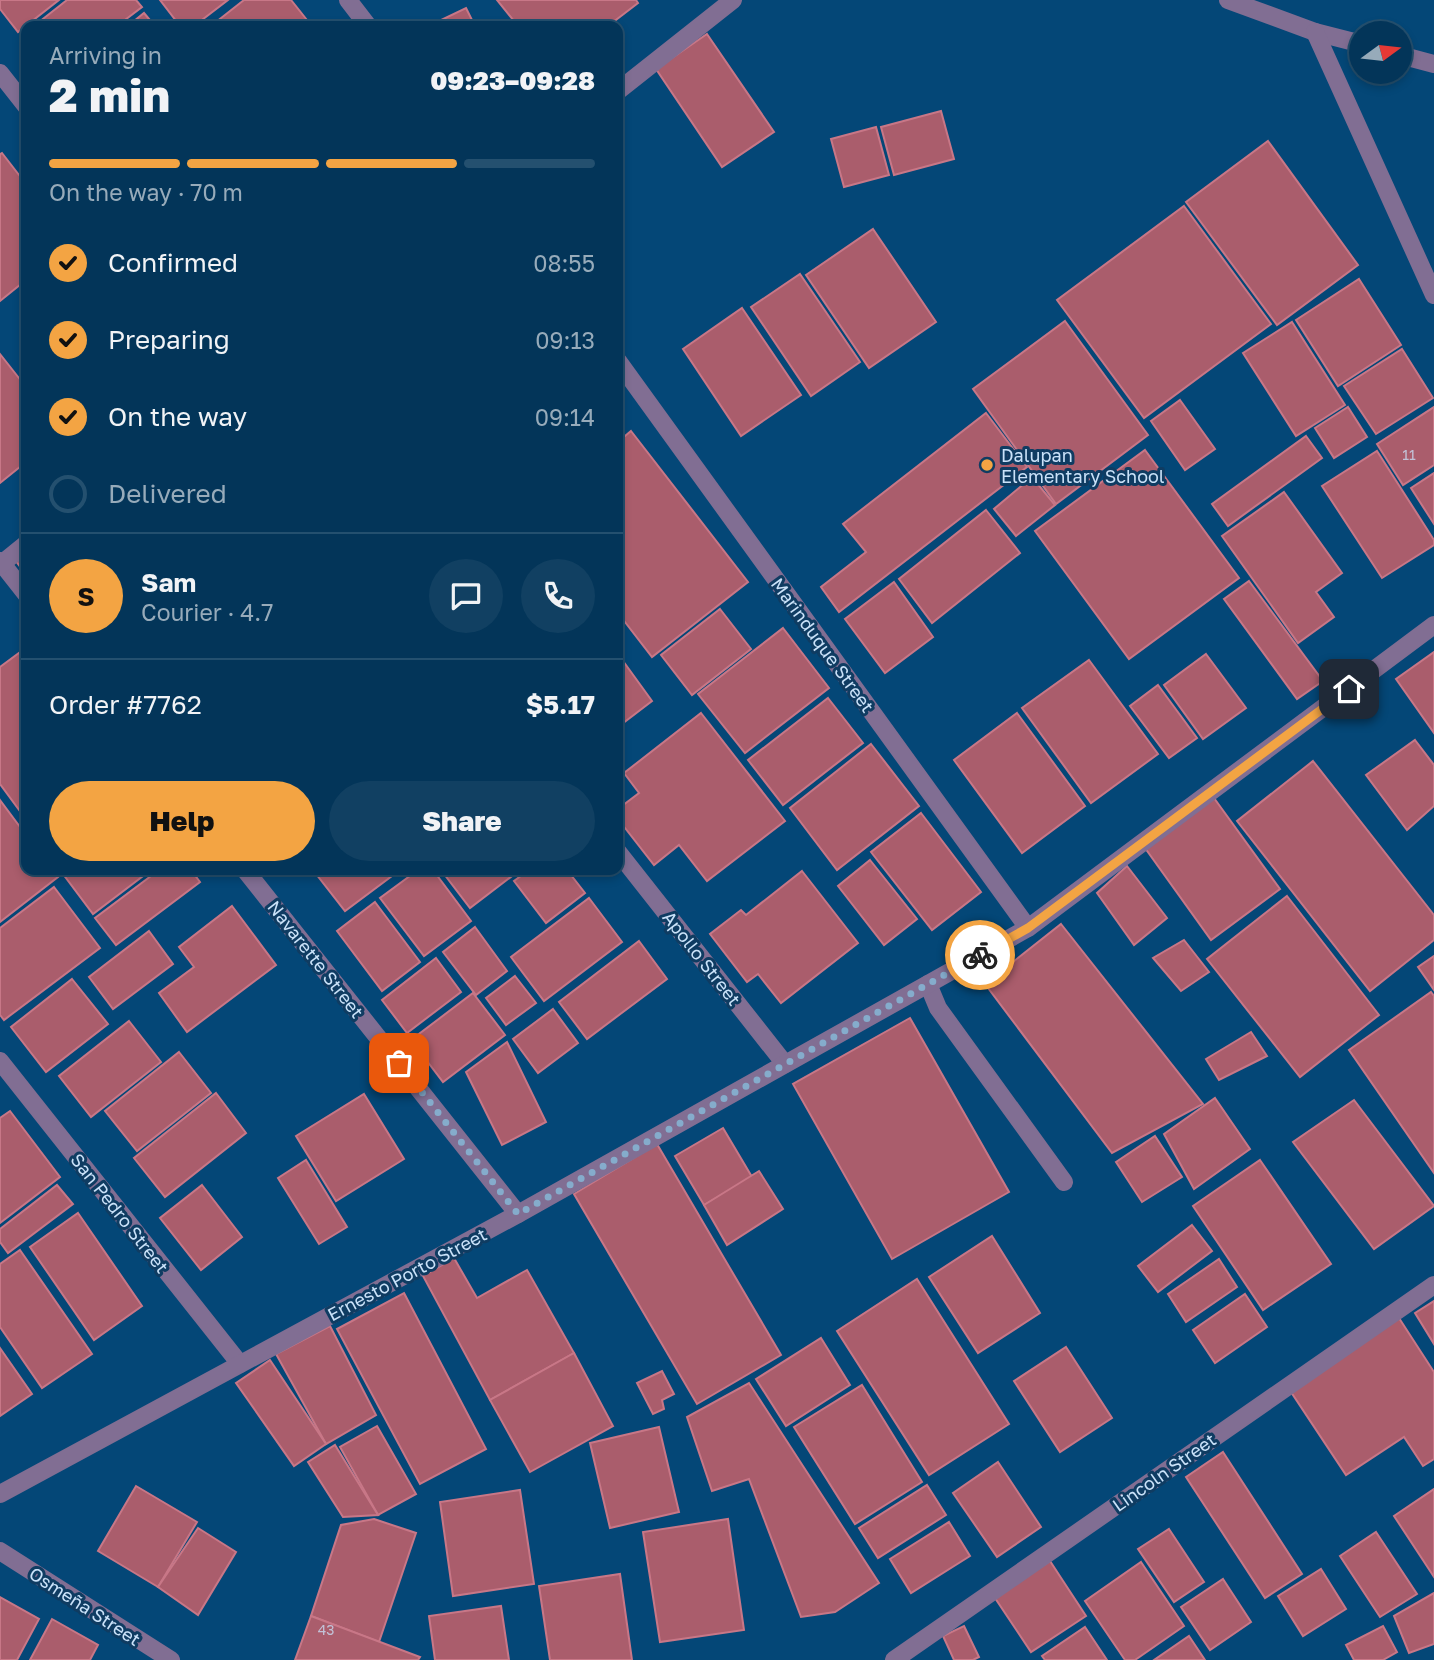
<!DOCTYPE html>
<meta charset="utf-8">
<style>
body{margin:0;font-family:"Golos Text",sans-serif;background:#114062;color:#f1f3f6;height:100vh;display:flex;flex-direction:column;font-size:26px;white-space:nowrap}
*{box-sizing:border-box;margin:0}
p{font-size:23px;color:#97abba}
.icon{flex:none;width:38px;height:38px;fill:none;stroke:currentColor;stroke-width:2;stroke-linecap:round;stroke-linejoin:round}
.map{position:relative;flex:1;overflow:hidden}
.details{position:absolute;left:21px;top:21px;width:602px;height:854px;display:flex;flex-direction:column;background:#033559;border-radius:14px;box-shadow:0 4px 10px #0003,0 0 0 2px #24506f}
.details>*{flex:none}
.needle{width:46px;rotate:75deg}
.fabs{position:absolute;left:1349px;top:21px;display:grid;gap:14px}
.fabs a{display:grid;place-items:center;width:63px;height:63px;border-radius:50%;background:#033559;box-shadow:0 4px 10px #0003,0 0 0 2px #24506f;font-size:35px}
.pin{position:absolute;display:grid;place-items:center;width:60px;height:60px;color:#fff;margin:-30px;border-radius:14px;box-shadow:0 4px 10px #0006}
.courier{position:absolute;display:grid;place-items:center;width:70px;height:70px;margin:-35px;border:5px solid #f3a443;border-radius:50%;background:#fff;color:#222;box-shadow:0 2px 9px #0007}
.head em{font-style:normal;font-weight:800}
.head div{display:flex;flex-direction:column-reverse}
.head{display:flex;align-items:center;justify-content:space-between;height:119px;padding:0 28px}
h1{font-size:46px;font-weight:800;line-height:52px}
.bar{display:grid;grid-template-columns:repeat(4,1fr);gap:10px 7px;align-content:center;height:84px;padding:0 28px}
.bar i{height:9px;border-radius:5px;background:#24506f}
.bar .selected{background:#f3a443}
.bar p{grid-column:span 4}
.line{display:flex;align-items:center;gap:18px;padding:0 28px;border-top:2px solid #24506f}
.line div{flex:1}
.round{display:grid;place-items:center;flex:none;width:74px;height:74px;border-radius:37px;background:#114062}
ol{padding:0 28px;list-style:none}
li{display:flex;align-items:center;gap:21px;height:77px}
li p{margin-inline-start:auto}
li .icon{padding:7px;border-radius:50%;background:#f3a443;color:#111;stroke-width:4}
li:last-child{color:#97abba}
li i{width:38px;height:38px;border:4px solid #24506f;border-radius:50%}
.button{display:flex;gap:14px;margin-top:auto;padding:14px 28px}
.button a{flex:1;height:80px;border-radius:42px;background:#f3a443;color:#111;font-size:28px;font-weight:800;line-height:80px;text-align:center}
.button a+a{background:#114062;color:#f1f3f6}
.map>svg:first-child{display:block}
.building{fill:#aa5d6c;stroke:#c87787;stroke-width:2}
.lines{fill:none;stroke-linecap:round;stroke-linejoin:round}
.minor{stroke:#816e93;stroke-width:18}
.done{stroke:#85accc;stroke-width:7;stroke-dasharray:0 12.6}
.route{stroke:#f3a443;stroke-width:9}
.poi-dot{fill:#f3a443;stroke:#0f3c62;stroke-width:2.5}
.labels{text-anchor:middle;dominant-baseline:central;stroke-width:6;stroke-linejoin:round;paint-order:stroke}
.number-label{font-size:14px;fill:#c2c1d6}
.poi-label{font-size:18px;fill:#cae2f9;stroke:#0f3c62;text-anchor:start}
.street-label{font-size:18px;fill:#cae2f9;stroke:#0f3c62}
</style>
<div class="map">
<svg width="1434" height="1660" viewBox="0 0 1434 1660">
<rect width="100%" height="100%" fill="#044777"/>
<g class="building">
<path d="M 0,0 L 59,0 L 18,32 L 0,9 Z"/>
<path d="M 67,0 L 136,0 L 142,7 L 117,26 L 34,26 Z"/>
<path d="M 160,0 L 228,0 L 194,26 L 180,26 Z"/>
<path d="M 244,0 L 291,0 L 307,20 L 300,26 L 211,26 Z"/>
<path d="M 497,0 L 636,0 L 638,3 L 608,26 L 518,26 Z"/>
<path d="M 466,8 L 472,20 L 460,26 L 437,26 L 435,23 Z"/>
<path d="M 144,13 L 155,26 L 128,26 Z"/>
<path d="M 707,34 L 774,132 L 722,167 L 656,69 Z"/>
<path d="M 941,111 L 954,159 L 894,175 L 881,127 Z"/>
<path d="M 876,127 L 889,175 L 844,187 L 831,139 Z"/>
<path d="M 1268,141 L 1358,265 L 1277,325 L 1186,202 Z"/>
<path d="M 2,153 L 26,184 L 26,280 L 0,301 L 0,154 Z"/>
<path d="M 1184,206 L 1271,324 L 1144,418 L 1057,300 Z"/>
<path d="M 873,229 L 936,322 L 869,368 L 806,275 Z"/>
<path d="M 800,274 L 860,362 L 811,396 L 751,307 Z"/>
<path d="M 1359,279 L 1401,345 L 1338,386 L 1296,320 Z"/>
<path d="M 742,308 L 801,395 L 741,436 L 683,349 Z"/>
<path d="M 1065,321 L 1148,435 L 1056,504 L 973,389 Z"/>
<path d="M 1292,322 L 1345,405 L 1296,436 L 1243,353 Z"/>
<path d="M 1402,349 L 1433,398 L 1376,434 L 1344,386 Z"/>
<path d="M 0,354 L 26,387 L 26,462 L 0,483 Z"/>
<path d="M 1180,400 L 1215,449 L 1185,470 L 1151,421 Z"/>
<path d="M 1348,407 L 1367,437 L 1334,458 L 1315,428 Z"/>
<path d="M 1434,407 L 1434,465 L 1403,485 L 1377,444 Z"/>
<path d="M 986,413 L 1027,467 L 839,612 L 821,587 L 866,552 L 843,524 Z"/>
<path d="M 631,431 L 748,582 L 652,657 L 618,613 L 618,442 Z"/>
<path d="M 1306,436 L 1322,458 L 1228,526 L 1212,504 Z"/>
<path d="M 1145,450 L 1239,578 L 1129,659 L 1035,531 Z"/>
<path d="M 1377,451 L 1434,540 L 1434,545 L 1382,578 L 1322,486 Z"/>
<path d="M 1434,473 L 1434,524 L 1411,488 Z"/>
<path d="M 1032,477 L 1055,505 L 1016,536 L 994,509 Z"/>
<path d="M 1284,492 L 1342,573 L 1316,592 L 1334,617 L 1298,643 L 1222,536 Z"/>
<path d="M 986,510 L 1020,553 L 932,623 L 899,579 Z"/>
<path d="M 26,547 L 26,575 L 13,557 Z"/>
<path d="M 1249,581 L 1323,681 L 1297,699 L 1224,599 Z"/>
<path d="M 894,582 L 933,637 L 885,673 L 845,619 Z"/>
<path d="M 720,609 L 751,649 L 692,695 L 661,655 Z"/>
<path d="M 783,628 L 829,688 L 745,753 L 698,694 Z"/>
<path d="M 23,650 L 26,655 L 25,818 L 0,784 L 0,667 Z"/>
<path d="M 1434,652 L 1434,733 L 1396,679 Z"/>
<path d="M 618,654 L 652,701 L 618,727 Z"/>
<path d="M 1206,654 L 1246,708 L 1203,739 L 1164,685 Z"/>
<path d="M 1089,660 L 1158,754 L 1091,803 L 1022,708 Z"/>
<path d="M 1158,685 L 1197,738 L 1169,758 L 1130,706 Z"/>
<path d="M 828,698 L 863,743 L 783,805 L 748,760 Z"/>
<path d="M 701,713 L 785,821 L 707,881 L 679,845 L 654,865 L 618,819 L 618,809 L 639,793 L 624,773 Z"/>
<path d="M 1017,713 L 1085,806 L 1022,853 L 954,760 Z"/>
<path d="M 1415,740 L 1434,765 L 1434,806 L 1407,830 L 1366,775 Z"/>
<path d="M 871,744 L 919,806 L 837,870 L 790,808 Z"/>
<path d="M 1313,761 L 1434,915 L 1434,940 L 1370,991 L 1237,821 Z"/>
<path d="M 1214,798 L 1280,889 L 1211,940 L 1145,848 Z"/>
<path d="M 0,800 L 26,835 L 26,870 L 53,870 L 58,877 L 0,922 Z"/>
<path d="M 921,813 L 981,892 L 932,930 L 871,852 Z"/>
<path d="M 870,860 L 917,919 L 884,945 L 838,886 Z"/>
<path d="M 1127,866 L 1167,918 L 1134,945 L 1097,893 Z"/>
<path d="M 60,870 L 151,870 L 93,914 Z"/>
<path d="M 159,870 L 191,870 L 200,882 L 116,945 L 95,918 Z"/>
<path d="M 313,870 L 400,870 L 345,911 Z"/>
<path d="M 418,870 L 433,870 L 471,921 L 424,956 L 380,898 Z"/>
<path d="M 441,870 L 520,870 L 470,908 Z"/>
<path d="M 529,870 L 567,870 L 585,893 L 546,923 L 514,881 Z"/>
<path d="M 802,871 L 858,943 L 781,1003 L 758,974 L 747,982 L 710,934 L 741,910 L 746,915 Z"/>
<path d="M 54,887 L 100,948 L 4,1020 L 0,1015 L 0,928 Z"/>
<path d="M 1287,896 L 1379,1015 L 1300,1077 L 1207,959 Z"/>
<path d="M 589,898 L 622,942 L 544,1001 L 511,957 Z"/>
<path d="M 375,902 L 420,962 L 382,991 L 337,931 Z"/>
<path d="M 232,906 L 276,965 L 187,1032 L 159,993 L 194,967 L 179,947 Z"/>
<path d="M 1061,924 L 1203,1104 L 1112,1153 L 985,984 Z"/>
<path d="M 475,927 L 507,971 L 476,995 L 443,952 Z"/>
<path d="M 149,931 L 173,964 L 113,1009 L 89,977 Z"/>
<path d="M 1184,940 L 1209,972 L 1181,991 L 1153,958 Z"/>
<path d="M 639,941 L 667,979 L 587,1039 L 559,1002 Z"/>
<path d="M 1434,956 L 1434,990 L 1418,967 Z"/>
<path d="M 436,958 L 461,992 L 407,1033 L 382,1000 Z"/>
<path d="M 515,976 L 536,1003 L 506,1025 L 486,998 Z"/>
<path d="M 72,979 L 108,1024 L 46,1072 L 11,1027 Z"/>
<path d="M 1431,992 L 1434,996 L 1434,1173 L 1349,1050 Z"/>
<path d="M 473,993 L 505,1035 L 443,1082 L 411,1040 Z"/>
<path d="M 553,1009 L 578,1043 L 538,1073 L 513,1039 Z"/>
<path d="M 910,1018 L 1009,1192 L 892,1259 L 793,1084 Z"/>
<path d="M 129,1021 L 161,1062 L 91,1117 L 59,1076 Z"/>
<path d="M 1251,1032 L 1267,1056 L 1219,1080 L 1206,1059 Z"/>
<path d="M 507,1042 L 546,1122 L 502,1145 L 466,1072 Z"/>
<path d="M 179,1052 L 211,1093 L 137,1151 L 105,1111 Z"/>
<path d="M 216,1093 L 246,1133 L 165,1197 L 134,1158 Z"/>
<path d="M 364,1094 L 404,1159 L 336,1201 L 296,1136 Z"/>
<path d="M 1215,1098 L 1250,1149 L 1194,1189 L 1164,1134 Z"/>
<path d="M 1354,1100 L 1434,1206 L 1374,1249 L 1293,1142 Z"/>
<path d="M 10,1111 L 60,1177 L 0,1223 L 0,1118 Z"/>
<path d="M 723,1128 L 752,1177 L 704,1205 L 675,1156 Z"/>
<path d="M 1155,1136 L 1182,1177 L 1142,1202 L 1116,1162 Z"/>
<path d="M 657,1144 L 781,1355 L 697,1404 L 574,1194 Z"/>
<path d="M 306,1160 L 347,1227 L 319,1244 L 278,1178 Z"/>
<path d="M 1260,1160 L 1331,1264 L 1263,1310 L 1193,1206 Z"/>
<path d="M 759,1171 L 783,1209 L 727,1245 L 704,1205 Z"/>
<path d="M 57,1185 L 73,1204 L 8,1253 L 0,1242 L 0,1229 Z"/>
<path d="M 202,1185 L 242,1237 L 201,1270 L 160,1218 Z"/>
<path d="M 78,1213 L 142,1306 L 94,1340 L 30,1247 Z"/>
<path d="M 1192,1225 L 1212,1251 L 1158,1292 L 1138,1266 Z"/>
<path d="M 992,1236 L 1040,1313 L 978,1353 L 929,1277 Z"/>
<path d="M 20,1250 L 92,1354 L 42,1388 L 0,1327 L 0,1264 Z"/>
<path d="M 454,1258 L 477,1298 L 527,1270 L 574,1353 L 490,1400 L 423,1276 Z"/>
<path d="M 1219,1259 L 1237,1287 L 1186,1322 L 1168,1294 Z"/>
<path d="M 917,1279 L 1009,1424 L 929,1475 L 837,1331 Z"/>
<path d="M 404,1293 L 486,1449 L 420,1484 L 337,1329 Z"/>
<path d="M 1245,1294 L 1267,1327 L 1215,1363 L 1193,1330 Z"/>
<path d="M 1434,1301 L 1434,1344 L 1415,1313 Z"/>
<path d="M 1399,1318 L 1434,1372 L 1434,1459 L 1423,1466 L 1404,1437 L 1346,1475 L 1289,1389 Z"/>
<path d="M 330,1326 L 376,1415 L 326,1444 L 276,1354 Z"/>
<path d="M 821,1338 L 850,1385 L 786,1426 L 756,1379 Z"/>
<path d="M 1066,1347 L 1112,1418 L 1060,1452 L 1014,1381 Z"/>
<path d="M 0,1348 L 32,1394 L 0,1416 Z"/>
<path d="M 574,1353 L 613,1426 L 530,1472 L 490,1400 Z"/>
<path d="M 270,1360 L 326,1444 L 294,1466 L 236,1383 Z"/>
<path d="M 662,1371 L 674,1394 L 662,1400 L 664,1409 L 653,1414 L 637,1383 Z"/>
<path d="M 749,1383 L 879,1583 L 835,1612 L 801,1617 L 749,1479 L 712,1491 L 687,1417 Z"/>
<path d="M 862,1385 L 922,1482 L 855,1524 L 794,1427 Z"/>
<path d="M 377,1426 L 416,1494 L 378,1515 L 340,1447 Z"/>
<path d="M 659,1427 L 679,1512 L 610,1528 L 590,1443 Z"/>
<path d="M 335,1445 L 378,1515 L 343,1517 L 308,1462 Z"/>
<path d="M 1223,1452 L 1302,1574 L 1265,1598 L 1186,1477 Z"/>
<path d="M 998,1462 L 1041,1527 L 997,1557 L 953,1493 Z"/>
<path d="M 927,1485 L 946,1515 L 878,1558 L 859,1528 Z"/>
<path d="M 136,1486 L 197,1522 L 158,1587 L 98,1551 Z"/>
<path d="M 1434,1489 L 1434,1577 L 1394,1516 Z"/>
<path d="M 520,1490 L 534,1584 L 453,1596 L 440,1502 Z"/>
<path d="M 374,1519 L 416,1533 L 379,1642 L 311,1616 L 341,1525 Z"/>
<path d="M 728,1519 L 744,1630 L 660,1642 L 643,1532 Z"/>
<path d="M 949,1522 L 970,1556 L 911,1593 L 890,1559 Z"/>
<path d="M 198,1528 L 236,1552 L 198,1615 L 158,1587 Z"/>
<path d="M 1169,1529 L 1204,1582 L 1174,1602 L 1138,1549 Z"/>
<path d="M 1376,1532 L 1417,1594 L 1380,1617 L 1340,1556 Z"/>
<path d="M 1050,1561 L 1086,1616 L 1031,1652 L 995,1598 Z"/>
<path d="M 1141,1562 L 1184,1626 L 1135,1660 L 1125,1660 L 1085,1601 Z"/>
<path d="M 1321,1569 L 1346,1609 L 1303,1636 L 1278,1596 Z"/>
<path d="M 620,1574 L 632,1660 L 550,1660 L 539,1586 Z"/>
<path d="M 1223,1579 L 1251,1622 L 1210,1650 L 1181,1607 Z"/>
<path d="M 1434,1593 L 1434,1644 L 1409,1653 L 1394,1616 Z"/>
<path d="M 0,1597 L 39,1619 L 17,1660 L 0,1660 Z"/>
<path d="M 501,1606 L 509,1660 L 435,1660 L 429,1616 Z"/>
<path d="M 311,1616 L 420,1657 L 418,1660 L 295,1660 Z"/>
<path d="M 52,1619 L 98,1645 L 90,1660 L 30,1660 Z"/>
<path d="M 964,1626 L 979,1657 L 973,1660 L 954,1660 L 943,1636 Z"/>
<path d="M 1383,1626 L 1397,1652 L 1383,1660 L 1354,1660 L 1346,1645 Z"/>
<path d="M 1085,1627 L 1107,1660 L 1045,1660 L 1042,1656 Z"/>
<path d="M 1189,1636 L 1205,1660 L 1154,1660 Z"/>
</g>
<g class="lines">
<g class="minor">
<path d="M 348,0 L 368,26"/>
<path d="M 1228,0 L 1315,32 L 1362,44"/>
<path d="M 1315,32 L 1434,295"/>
<path d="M 1400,55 L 1434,64"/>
<path d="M 0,73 L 26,106"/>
<path d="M 618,91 L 733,0"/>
<path d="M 618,361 L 1028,928"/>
<path d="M 0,561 L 26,594"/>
<path d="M 0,565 L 26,544"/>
<path d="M 618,852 L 785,1064"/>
<path d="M 245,870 L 518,1214"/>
<path d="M 928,984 L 938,1008 L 1064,1182"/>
<path d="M 0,1061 L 240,1364"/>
<path d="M 0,1494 L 518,1214 L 1028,928 L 1434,625"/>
<path d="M 0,1551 L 171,1660"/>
<path d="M 894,1660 L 1434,1285"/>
</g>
</g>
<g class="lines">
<path class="done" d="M 399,1063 L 518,1214 L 980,955"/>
<path class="route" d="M 980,955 L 1028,928 L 1349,689"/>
</g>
<circle class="poi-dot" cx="987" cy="465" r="7"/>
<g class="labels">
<g class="number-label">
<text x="1409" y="454">11</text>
<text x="326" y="1629">43</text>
</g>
<g class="poi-label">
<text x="1001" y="455">Dalupan<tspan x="1001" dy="21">Elementary School</tspan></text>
</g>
<g class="street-label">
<text transform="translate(823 645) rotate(54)">Marinduque Street</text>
<text transform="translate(702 958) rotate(52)">Apollo Street</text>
<text transform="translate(316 959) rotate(52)">Navarette Street</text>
<text transform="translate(120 1213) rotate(52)">San Pedro Street</text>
<text transform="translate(407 1274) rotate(-28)">Ernesto Porto Street</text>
<text transform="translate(1164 1472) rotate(-35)">Lincoln Street</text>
<text transform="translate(85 1606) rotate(33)">Osmeña Street</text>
</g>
</g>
</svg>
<div class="fabs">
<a><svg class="needle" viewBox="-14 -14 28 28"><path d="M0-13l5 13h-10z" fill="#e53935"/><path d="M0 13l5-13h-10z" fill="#97abba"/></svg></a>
</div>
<div class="pin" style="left:399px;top:1063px;background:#ea580c"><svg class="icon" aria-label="bag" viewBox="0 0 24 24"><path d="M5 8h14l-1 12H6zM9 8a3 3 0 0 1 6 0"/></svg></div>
<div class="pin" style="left:1349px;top:689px;background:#1f2937"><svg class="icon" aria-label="home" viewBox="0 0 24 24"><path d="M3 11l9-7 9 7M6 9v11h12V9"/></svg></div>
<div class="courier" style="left:980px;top:955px"><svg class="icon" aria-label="bike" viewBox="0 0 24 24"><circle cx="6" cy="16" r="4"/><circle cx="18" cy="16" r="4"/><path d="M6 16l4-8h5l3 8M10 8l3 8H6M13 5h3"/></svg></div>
<section class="details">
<div class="head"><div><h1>2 min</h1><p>Arriving in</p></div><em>09:23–09:28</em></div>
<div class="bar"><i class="selected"></i><i class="selected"></i><i class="selected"></i><i></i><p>On the way · 70 m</p></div>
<ol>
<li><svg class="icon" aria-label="check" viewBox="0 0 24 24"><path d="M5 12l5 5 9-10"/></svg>Confirmed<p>08:55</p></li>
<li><svg class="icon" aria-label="check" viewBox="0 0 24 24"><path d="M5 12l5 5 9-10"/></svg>Preparing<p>09:13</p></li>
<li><svg class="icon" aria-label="check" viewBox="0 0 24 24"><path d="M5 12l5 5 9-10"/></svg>On the way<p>09:14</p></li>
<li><i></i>Delivered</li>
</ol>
<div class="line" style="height:126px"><b class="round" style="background:#f3a443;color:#111">S</b><div><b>Sam</b><p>Courier · 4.7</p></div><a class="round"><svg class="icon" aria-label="chat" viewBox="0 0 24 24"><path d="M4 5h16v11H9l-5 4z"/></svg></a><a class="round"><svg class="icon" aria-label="phone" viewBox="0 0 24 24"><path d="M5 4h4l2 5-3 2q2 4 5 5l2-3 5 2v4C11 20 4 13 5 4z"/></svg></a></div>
<div class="line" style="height:91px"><div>Order #7762</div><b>$5.17</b></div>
<div class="button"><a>Help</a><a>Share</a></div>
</section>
</div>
